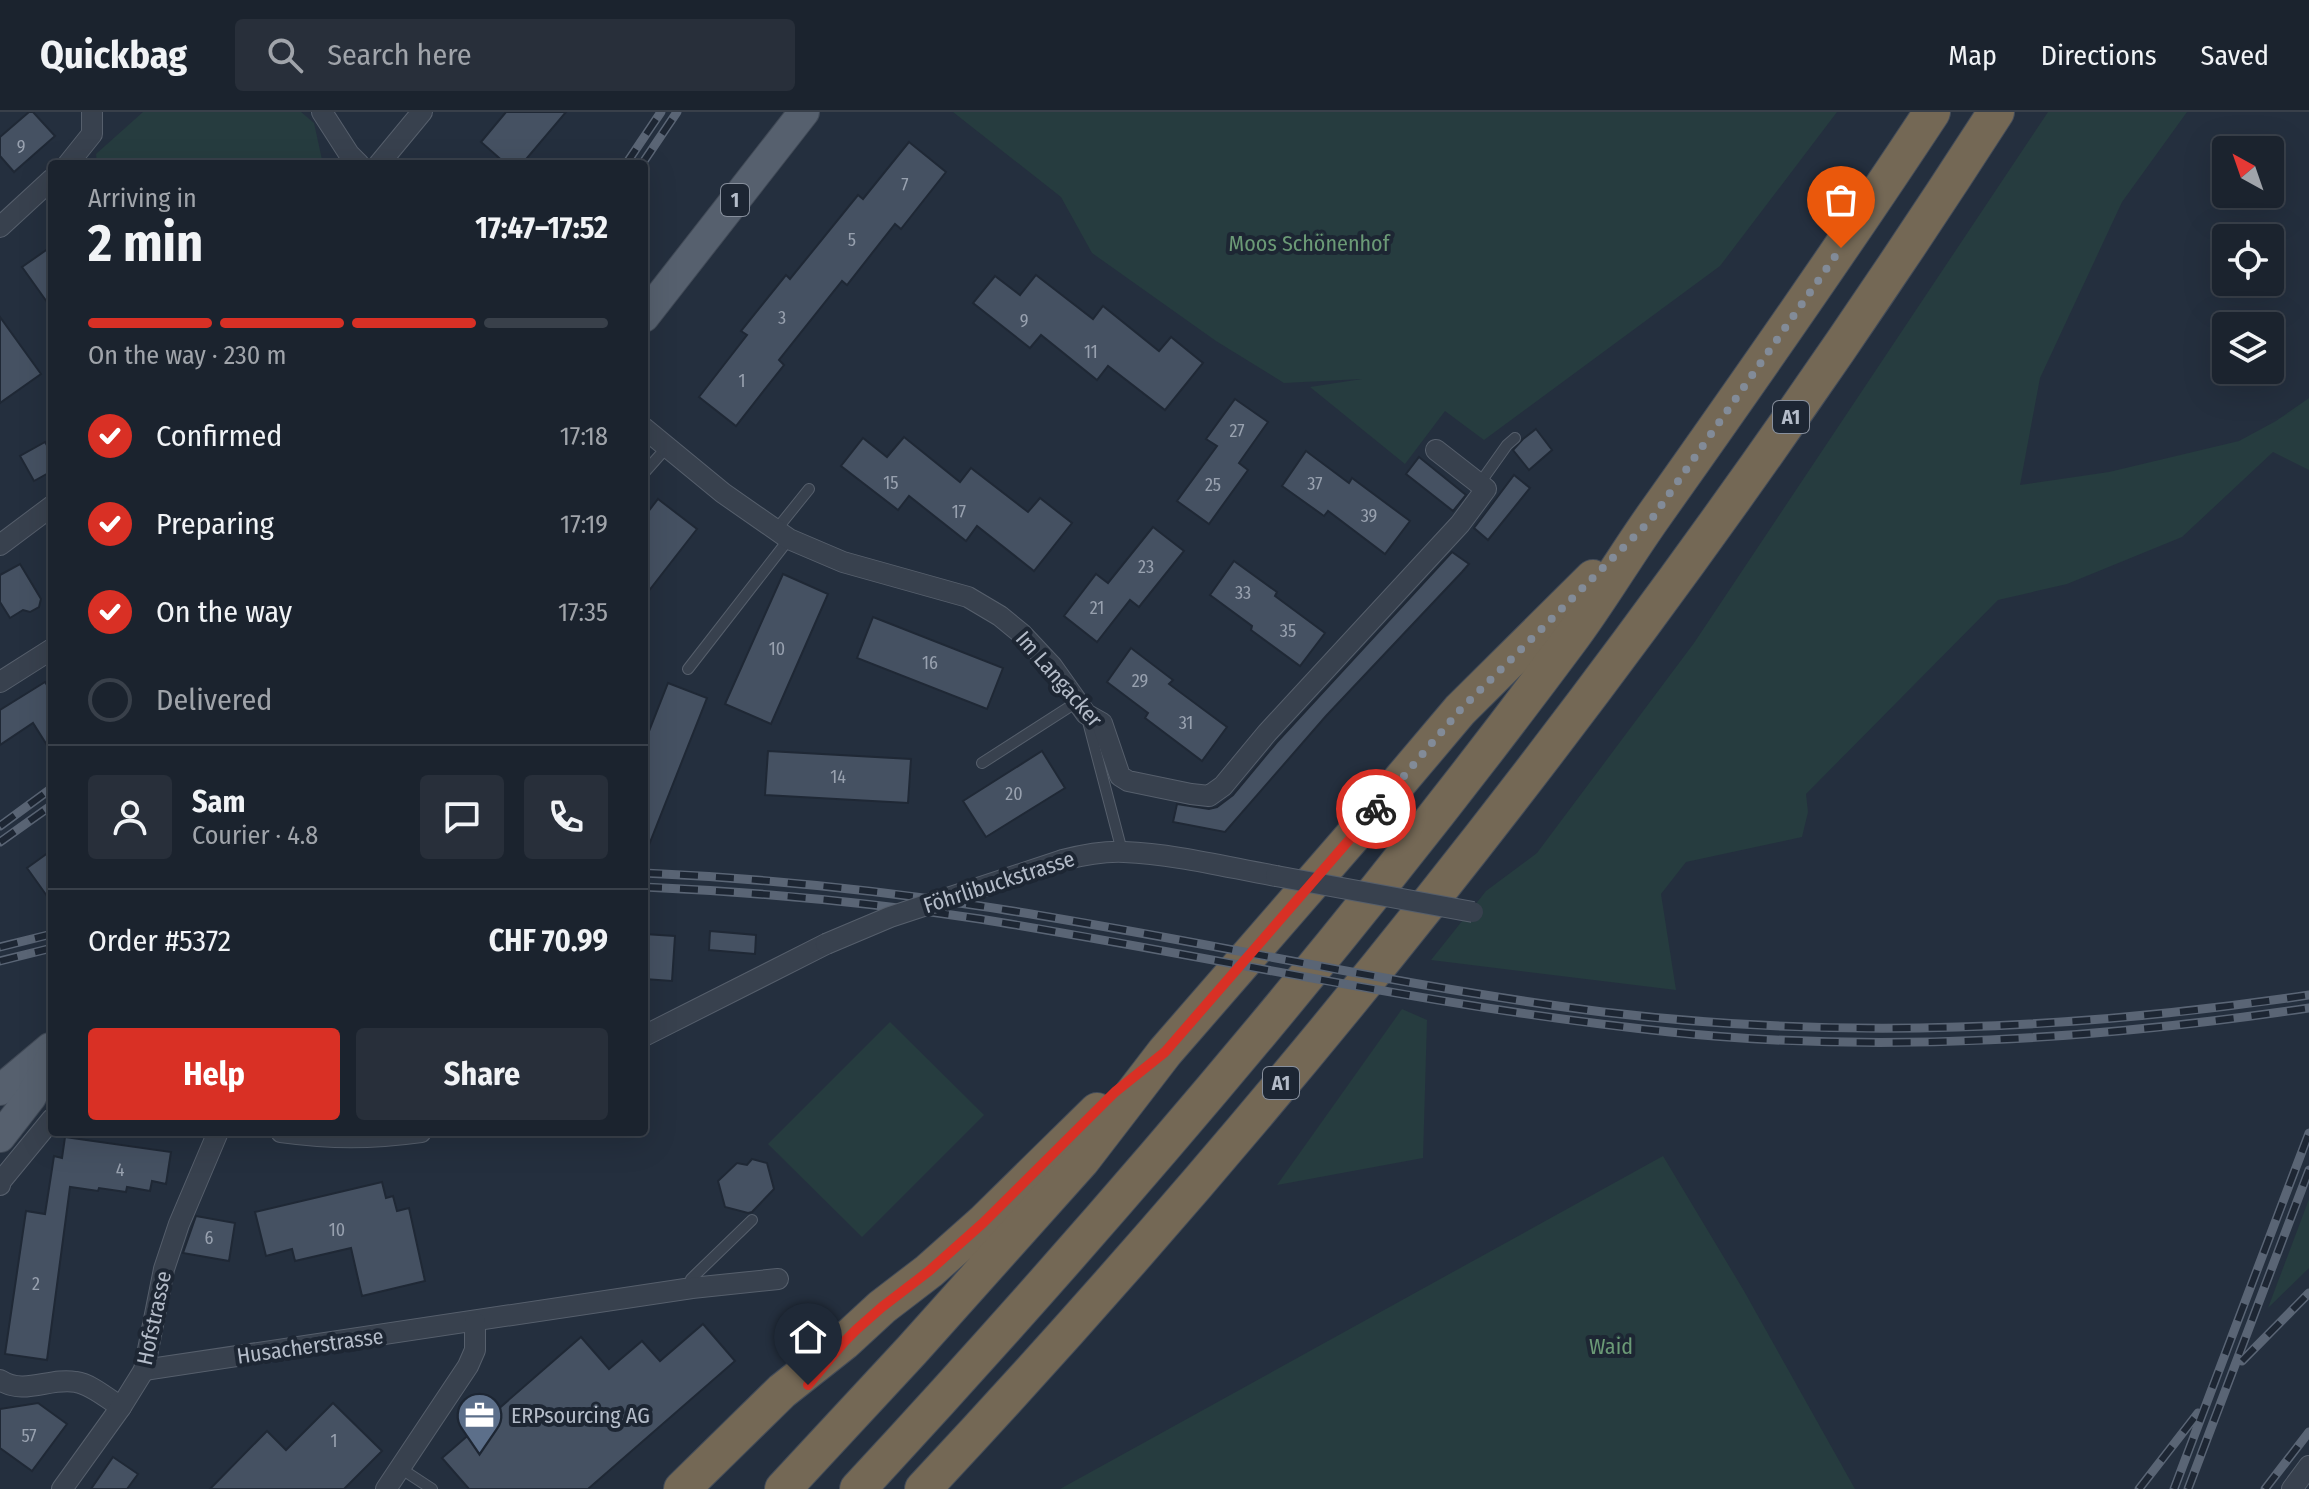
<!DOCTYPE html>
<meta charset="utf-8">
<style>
body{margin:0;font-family:"Fira Sans Condensed",sans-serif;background:#282f3a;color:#f1f3f6;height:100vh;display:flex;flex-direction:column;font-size:30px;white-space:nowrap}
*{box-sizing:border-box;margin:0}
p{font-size:26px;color:#a0a4aa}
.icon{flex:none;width:44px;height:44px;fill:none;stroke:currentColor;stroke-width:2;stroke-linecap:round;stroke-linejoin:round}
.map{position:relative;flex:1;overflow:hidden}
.panel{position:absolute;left:48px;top:48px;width:600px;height:976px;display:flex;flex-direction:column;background:#1b232e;border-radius:8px;box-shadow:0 8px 32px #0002,0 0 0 2px #39404a}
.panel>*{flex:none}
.needle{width:52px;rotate:320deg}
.controls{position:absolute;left:2212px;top:24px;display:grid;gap:16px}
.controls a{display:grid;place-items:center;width:72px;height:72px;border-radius:8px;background:#1b232e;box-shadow:0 8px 32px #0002,0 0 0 2px #39404a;font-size:40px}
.pin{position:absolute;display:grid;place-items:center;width:68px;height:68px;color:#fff;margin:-82px -34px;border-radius:50% 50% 50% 0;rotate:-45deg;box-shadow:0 0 8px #0007}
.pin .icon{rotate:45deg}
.courier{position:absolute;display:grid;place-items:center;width:80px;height:80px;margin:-40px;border:6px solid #d93025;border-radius:50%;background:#fff;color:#222;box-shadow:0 2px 10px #0007}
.overview em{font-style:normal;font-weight:700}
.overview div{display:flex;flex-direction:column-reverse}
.overview{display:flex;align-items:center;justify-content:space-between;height:136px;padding:0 40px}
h1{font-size:52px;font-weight:700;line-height:60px}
.bar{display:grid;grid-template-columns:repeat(4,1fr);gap:12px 8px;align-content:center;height:96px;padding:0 40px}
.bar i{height:10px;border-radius:6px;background:#39404a}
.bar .active{background:#d93025}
.bar p{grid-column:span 4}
.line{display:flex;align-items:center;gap:20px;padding:0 40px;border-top:2px solid #39404a}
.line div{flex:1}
.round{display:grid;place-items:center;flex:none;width:84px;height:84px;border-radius:8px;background:#282f3a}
ol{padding:0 40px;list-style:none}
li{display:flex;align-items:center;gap:24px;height:88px}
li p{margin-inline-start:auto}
li .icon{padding:8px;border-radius:50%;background:#d93025;color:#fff;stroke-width:4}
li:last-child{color:#a0a4aa}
li i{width:44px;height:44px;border:4px solid #39404a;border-radius:50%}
.cta{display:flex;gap:16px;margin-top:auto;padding:16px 40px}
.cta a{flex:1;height:92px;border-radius:8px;background:#d93025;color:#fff;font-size:32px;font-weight:700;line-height:92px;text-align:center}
.cta a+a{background:#282f3a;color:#f1f3f6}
header{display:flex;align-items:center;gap:48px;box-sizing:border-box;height:112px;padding:0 40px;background:#1b232e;border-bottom:2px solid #39404a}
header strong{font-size:38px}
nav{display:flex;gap:44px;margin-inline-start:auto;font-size:28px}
.search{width:560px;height:72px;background:#282f3a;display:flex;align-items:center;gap:20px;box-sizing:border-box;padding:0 28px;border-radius:8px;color:#a0a4aa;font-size:30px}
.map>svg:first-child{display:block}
.green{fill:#263c3f}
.building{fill:#455162;stroke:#1f2835;stroke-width:2}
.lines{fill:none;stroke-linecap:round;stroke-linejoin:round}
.service-casing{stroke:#565f6c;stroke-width:12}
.minor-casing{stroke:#565f6c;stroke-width:22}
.primary-casing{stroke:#414a57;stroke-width:32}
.motorway-casing{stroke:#434c59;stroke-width:38}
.service{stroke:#38414e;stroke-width:10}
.minor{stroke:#38414e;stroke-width:20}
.primary{stroke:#56606e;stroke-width:30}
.motorway{stroke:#746855;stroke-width:36}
.rail-casing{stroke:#5a6575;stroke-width:9}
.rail{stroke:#1d2633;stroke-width:6;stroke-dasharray:18;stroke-linecap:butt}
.minor-bridge-casing{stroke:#565f6c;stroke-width:22;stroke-linecap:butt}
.minor-bridge{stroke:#38414e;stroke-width:20}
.done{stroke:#828b98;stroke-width:8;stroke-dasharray:0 14.4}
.route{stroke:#d93025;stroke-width:10}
.labels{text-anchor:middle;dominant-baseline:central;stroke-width:8;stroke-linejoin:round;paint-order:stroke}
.number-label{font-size:18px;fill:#98a1af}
.shield{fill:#1d2633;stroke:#878f9c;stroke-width:2}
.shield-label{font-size:20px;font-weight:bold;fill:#b4bcc9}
.park-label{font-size:22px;fill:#6b9a76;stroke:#1d2633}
.street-label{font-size:22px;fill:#b4bcc9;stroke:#1d2633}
.poi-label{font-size:22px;fill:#b4bcc9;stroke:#1d2633;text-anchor:start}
</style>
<header>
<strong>Quickbag</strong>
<div class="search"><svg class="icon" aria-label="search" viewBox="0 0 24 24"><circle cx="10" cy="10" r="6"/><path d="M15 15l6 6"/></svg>Search here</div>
<nav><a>Map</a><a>Directions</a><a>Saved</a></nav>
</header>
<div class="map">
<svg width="2309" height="1377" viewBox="0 0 2309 1377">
<rect width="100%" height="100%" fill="#242f3e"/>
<g class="green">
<path d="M 143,0 L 301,0 L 314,11 L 323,52 L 97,52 L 96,42 Z"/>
<path d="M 953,0 L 1837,0 L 1720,154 L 1484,328 L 1445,299 L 1405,352 L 1310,275 L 1362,267 L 1284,271 L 1216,229 L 1092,141 L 1061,85 Z"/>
<path d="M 2048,0 L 2187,0 L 2122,90 L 2040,266 L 2020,373 L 2109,360 L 2239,329 L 2276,309 L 2309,286 L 2309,358 L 2273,340 L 2182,425 L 2067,472 L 1998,488 L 1806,682 L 1808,700 L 1802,725 L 1686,750 L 1661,782 L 1676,878 L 1431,848 L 1486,779 L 1537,741 L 1694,531 Z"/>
<path d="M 1402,897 L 1427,908 L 1423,1046 L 1277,1073 Z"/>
<path d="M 890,910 L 984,1003 L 862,1125 L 768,1032 Z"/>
<path d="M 1663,1044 L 1744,1179 L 1855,1377 L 1060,1377 Z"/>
<path d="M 2309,1087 L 2309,1156 L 2268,1196 Z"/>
</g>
<g class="building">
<path d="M 29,0 L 33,0 L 55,24 L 14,60 L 0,44 L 0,25 Z"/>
<path d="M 506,0 L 566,0 L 522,52 L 506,52 L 481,30 Z"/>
<path d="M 909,30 L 946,60 L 901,117 L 895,112 L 847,173 L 842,169 L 779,248 L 784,253 L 736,314 L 699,285 L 747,223 L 741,219 L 786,163 L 790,167 L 858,83 L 863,87 Z"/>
<path d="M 52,134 L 52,197 L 22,155 Z"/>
<path d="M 1036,163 L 1093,207 L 1103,194 L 1159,239 L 1171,225 L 1203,251 L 1165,298 L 1108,254 L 1097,268 L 1041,223 L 1030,236 L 973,191 L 995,164 L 1020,183 Z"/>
<path d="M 0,205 L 41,262 L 0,291 Z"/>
<path d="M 1235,287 L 1268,310 L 1239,351 L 1248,358 L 1209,412 L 1177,389 L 1217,334 L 1206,327 Z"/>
<path d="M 1536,317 L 1552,338 L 1529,358 L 1513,338 L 1523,327 Z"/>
<path d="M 904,325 L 960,370 L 971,356 L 1028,400 L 1040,386 L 1072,411 L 1034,459 L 977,414 L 966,429 L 909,384 L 898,398 L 841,354 L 863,326 L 887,345 Z"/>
<path d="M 45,330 L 52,342 L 52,359 L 34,369 L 20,344 Z"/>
<path d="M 1306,339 L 1349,371 L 1352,366 L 1410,409 L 1385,442 L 1328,399 L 1324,404 L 1282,374 Z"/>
<path d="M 1419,345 L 1466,383 L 1453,399 L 1406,362 Z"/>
<path d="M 1514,363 L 1530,376 L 1488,428 L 1474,416 Z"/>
<path d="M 658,387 L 697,417 L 644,485 L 644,405 Z"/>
<path d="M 1153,415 L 1184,439 L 1139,495 L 1130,488 L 1097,530 L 1064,504 L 1096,462 L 1108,471 Z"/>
<path d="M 1452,440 L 1469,452 L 1462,460 L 1326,604 L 1225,720 L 1173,710 L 1177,692 L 1209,697 L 1217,695 L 1233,683 L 1277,630 Z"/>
<path d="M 1234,449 L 1277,480 L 1275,484 L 1325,521 L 1300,554 L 1251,518 L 1252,514 L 1210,483 Z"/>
<path d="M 20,452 L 41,487 L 39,495 L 30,500 L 23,498 L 10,506 L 0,490 L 0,463 Z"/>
<path d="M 783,462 L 828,482 L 771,612 L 725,592 Z"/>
<path d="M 873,505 L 1003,556 L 987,597 L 857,546 Z"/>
<path d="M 1131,536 L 1173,568 L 1169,572 L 1227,615 L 1202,649 L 1145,606 L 1148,601 L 1107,570 Z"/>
<path d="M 45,570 L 52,581 L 52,641 L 33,611 L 0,633 L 0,598 Z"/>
<path d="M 668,571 L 707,586 L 645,743 L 644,632 Z"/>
<path d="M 768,639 L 911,647 L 908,691 L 765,683 Z"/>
<path d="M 1042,639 L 1065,676 L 986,725 L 963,689 Z"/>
<path d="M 52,738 L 52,791 L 27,756 Z"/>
<path d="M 710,819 L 756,823 L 755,842 L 709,838 Z"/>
<path d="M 644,822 L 675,824 L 672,869 L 644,867 Z"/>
<path d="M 65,1025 L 171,1040 L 166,1072 L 152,1069 L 150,1079 L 127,1075 L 126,1080 L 99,1076 L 98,1079 L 70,1075 L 47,1248 L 5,1242 L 26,1099 L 45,1102 L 54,1044 L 62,1046 Z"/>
<path d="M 752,1047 L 767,1051 L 774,1077 L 752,1100 L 748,1101 L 725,1095 L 718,1069 L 737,1051 L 747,1053 Z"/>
<path d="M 382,1070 L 386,1086 L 393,1084 L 397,1099 L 409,1096 L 425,1169 L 362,1184 L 351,1136 L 295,1149 L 292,1137 L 266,1144 L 255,1100 Z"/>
<path d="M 196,1104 L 235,1111 L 229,1149 L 183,1141 Z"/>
<path d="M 703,1212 L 735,1249 L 588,1377 L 469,1377 L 442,1346 L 581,1225 L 609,1257 L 642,1229 L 660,1249 Z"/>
<path d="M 38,1291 L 67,1312 L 32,1359 L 0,1336 L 0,1297 Z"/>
<path d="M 333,1291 L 382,1339 L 344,1377 L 210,1377 L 267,1319 L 286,1338 Z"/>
<path d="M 113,1345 L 138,1362 L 127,1377 L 91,1377 Z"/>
</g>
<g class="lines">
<defs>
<g id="service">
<path d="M 644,361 L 667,335"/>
<path d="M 1480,371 L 1507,333 L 1515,326"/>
<path d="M 776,418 L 809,377"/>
<path d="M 688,557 L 789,427"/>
<path d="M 1086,602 L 1122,739"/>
<path d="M 982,651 L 1077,590"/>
<path d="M 692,1176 L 691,1167 L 752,1108"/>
<path d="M 400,1356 L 432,1377"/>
</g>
<g id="minor">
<path d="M 322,0 L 349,42 L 359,52"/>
<path d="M 68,52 L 92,22 L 92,0"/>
<path d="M 379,52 L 422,0"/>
<path d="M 0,115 L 52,67"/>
<path d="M 644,316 L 723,381 L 789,427 L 843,450 L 968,485 L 1000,504 L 1022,522 L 1052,554 L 1086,602 L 1102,611 L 1120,664 L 1128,669 L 1191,682 L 1209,684 L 1223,674 L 1267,621 L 1460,412 L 1486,377 L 1436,338"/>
<path d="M 0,433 L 52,394"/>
<path d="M 0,570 L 52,537"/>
<path d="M 1063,748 C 1083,743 1103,739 1124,740 C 1175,742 1226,755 1276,764"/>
<path d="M 644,924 L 826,832"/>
<path d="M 281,1020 C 332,1027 370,1027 421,1020"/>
<path d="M 0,1073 L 1,1069 L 52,1007"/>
<path d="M 144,1258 L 692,1176 L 778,1167"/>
<path d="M 0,1268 C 25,1284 49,1265 76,1270 C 91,1272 108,1287 121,1295"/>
<path d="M 62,1377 L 121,1295 L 144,1258 L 164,1157 L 179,1112 L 218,1020"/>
<path d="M 386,1377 L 468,1254 L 475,1238 L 475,1210"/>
<path d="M 2292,1377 L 2309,1354"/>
</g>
<g id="primary">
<path d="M 644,205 L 804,0"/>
<path d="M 0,978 L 50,936"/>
<path d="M 0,1025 L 31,985 L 52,944"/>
</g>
<g id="motorway">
<path d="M 682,1377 L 782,1279 L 844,1230 L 882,1195 L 929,1159 L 983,1111 L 1097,999"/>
<path d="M 783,1377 L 912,1238 L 1082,1048 L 1165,940 L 1378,695 L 1460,598 L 1593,466"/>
<path d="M 858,1377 C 1109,1106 1349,825 1569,529 C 1599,489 1624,446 1653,405 C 1748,271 1842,137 1932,0"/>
<path d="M 923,1377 C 1321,952 1681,489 1996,0"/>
</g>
</defs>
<use href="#service" class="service-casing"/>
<use href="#minor" class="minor-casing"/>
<use href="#primary" class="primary-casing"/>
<use href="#motorway" class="motorway-casing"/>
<use href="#service" class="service"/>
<use href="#minor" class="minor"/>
<use href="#primary" class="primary"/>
<use href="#motorway" class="motorway"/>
<defs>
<g id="rail">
<path d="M 626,52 L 661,0"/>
<path d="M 642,52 L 677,0"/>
<path d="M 0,714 L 52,676"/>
<path d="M 0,730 L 52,693"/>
<path d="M 644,761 C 757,766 868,777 980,794 C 1188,825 1394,874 1603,900 C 1838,928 2075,918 2309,883"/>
<path d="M 644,775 C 756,780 868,790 980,807 C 1210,844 1438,896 1670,920 C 1882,942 2098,927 2309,896"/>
<path d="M 0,835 L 52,822"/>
<path d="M 0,849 L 52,836"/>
<path d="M 2242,1249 L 2309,1181"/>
<path d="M 2139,1377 L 2198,1301"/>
<path d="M 2174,1377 L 2309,1021"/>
<path d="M 2188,1377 L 2309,1058"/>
<path d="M 2265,1377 L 2309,1320"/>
</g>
</defs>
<use href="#rail" class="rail-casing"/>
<use href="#rail" class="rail"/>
<defs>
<g id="minor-bridge">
<path d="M 1276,764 L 1473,800"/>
<path d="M 826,832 L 890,805 L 1063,748"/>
</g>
</defs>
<use href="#minor-bridge" class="minor-bridge-casing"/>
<use href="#minor-bridge" class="minor-bridge"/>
</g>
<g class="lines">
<path class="done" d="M 1376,697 L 1460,598 L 1651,408 L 1841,136"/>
<path class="route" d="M 808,1273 L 844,1230 L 857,1217 L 882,1195 L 929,1159 L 983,1111 L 1115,980 L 1165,940 L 1376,697"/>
</g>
<defs>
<symbol id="office-pin" viewBox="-11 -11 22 30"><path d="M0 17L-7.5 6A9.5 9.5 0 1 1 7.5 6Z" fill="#5c6f8a" stroke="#1d2633"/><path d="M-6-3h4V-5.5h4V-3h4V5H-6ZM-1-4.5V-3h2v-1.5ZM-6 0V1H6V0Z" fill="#fff"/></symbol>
</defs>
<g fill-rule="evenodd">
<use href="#office-pin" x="454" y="1278" width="51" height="69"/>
</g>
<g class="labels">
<g class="number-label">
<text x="21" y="35">9</text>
<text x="905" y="73">7</text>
<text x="852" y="128">5</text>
<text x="782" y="206">3</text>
<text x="1024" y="209">9</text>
<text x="1091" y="240">11</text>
<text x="742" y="269">1</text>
<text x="1237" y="319">27</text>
<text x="891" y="371">15</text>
<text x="1315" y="372">37</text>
<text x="1213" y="373">25</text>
<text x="959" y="400">17</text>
<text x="1369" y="404">39</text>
<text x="1146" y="455">23</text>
<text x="1243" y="481">33</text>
<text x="1097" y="496">21</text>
<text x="1288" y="519">35</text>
<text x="777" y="537">10</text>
<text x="930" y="551">16</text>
<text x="1140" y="569">29</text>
<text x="1186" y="611">31</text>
<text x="838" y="665">14</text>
<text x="1014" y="682">20</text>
<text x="120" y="1058">4</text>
<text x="337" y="1118">10</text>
<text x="209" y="1126">6</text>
<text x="36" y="1172">2</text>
<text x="29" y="1324">57</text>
<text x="334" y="1329">1</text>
</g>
<g class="shield">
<rect x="721" y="72" width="28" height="32" rx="6"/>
<rect x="1773" y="289" width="36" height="32" rx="6"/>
<rect x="1263" y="955" width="36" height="32" rx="6"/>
</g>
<g class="shield-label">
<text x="735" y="88">1</text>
<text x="1791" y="305">A1</text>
<text x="1281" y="971">A1</text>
</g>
<g class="park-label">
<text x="1309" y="131">Moos Schönenhof</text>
<text x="1611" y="1234">Waid</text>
</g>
<g class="street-label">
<text transform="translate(1059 567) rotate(49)">Im Langacker</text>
<text transform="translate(999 770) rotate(-18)">Föhrlibuckstrasse</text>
<text transform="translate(154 1206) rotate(-78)">Hofstrasse</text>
<text transform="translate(310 1234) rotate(-8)">Husacherstrasse</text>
</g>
<g class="poi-label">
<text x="511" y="1303">ERPsourcing AG</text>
</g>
</g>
</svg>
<div class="controls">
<a><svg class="needle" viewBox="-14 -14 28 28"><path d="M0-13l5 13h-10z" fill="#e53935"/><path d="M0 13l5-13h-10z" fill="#a0a4aa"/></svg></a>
<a><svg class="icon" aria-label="locate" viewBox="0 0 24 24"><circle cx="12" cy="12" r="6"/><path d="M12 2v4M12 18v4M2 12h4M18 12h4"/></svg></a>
<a><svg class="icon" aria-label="layers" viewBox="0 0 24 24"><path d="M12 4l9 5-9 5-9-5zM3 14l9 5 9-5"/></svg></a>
</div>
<div class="pin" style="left:1841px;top:136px;background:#ea580c"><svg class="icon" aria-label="bag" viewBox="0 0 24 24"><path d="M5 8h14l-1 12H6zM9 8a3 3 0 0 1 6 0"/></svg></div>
<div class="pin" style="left:808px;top:1273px;background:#1f2937"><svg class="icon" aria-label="home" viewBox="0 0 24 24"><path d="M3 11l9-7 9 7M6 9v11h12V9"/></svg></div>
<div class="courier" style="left:1376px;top:697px"><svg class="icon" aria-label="bike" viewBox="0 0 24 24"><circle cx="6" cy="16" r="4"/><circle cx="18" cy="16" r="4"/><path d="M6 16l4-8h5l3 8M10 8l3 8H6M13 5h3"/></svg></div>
<section class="panel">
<div class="overview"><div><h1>2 min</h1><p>Arriving in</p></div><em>17:47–17:52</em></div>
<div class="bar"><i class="active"></i><i class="active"></i><i class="active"></i><i></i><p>On the way · 230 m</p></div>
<ol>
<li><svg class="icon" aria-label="check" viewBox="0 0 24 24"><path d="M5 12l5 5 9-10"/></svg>Confirmed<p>17:18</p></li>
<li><svg class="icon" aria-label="check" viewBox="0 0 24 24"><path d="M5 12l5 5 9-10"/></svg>Preparing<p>17:19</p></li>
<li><svg class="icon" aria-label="check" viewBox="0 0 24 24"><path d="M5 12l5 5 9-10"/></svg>On the way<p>17:35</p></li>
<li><i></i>Delivered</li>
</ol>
<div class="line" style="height:144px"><a class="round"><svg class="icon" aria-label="person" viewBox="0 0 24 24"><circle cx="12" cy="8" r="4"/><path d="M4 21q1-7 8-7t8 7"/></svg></a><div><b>Sam</b><p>Courier · 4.8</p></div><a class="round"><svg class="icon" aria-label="chat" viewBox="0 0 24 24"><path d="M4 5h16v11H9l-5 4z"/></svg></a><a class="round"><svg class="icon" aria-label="phone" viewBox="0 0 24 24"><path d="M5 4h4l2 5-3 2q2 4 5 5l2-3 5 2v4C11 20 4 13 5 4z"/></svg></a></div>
<div class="line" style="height:104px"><div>Order #5372</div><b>CHF 70.99</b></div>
<div class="cta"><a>Help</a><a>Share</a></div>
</section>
</div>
